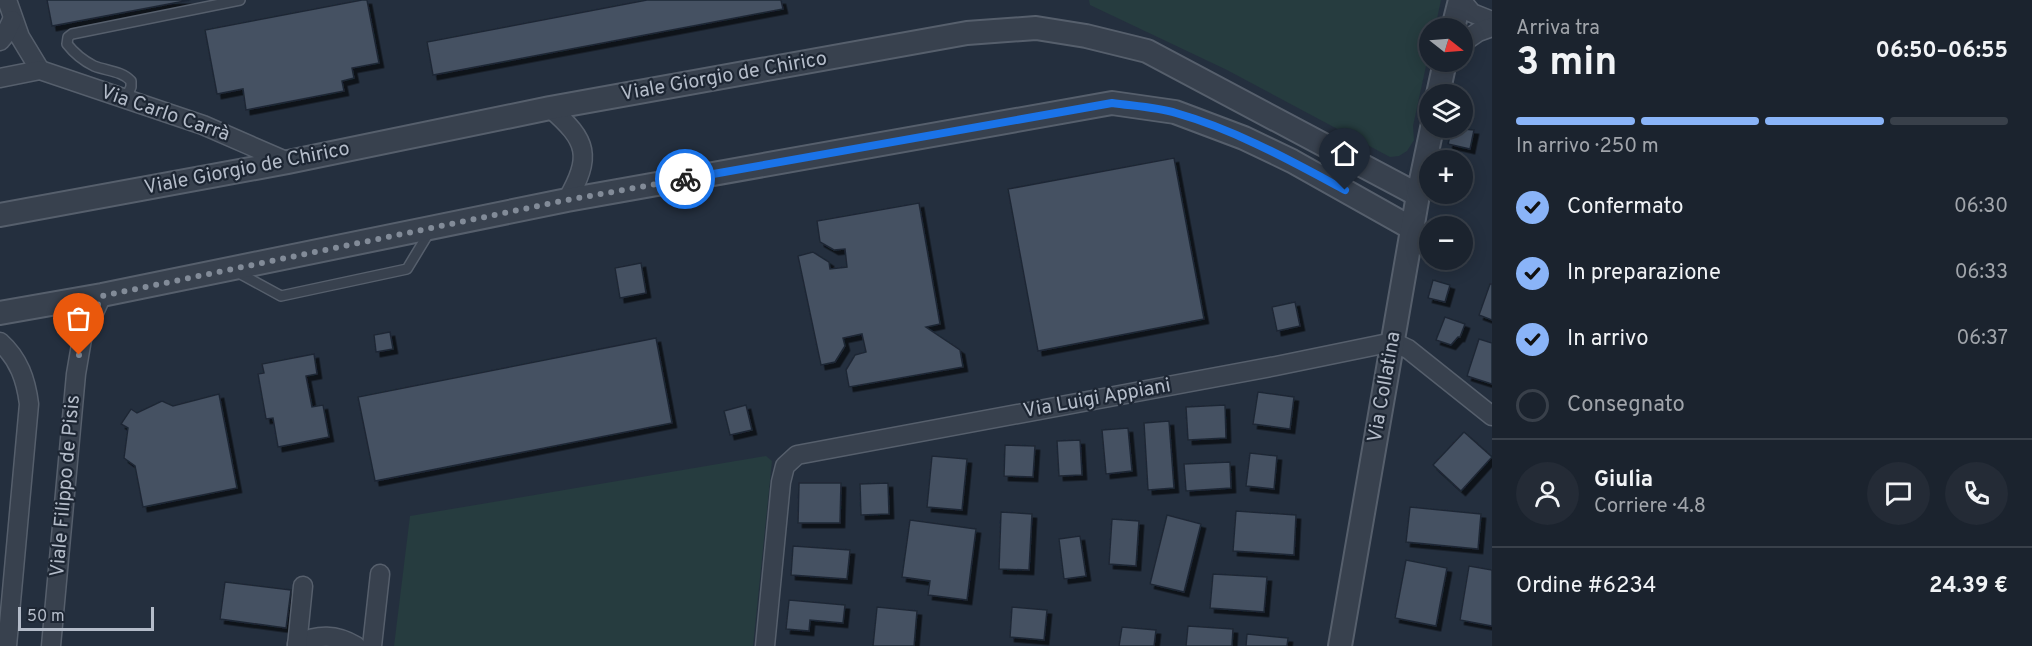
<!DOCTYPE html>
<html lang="it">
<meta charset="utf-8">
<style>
body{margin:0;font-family:Overpass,sans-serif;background:#242b36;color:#f1f3f6;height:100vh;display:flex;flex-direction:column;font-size:22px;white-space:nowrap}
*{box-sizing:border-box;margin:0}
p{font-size:20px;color:#a0a4aa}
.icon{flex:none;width:33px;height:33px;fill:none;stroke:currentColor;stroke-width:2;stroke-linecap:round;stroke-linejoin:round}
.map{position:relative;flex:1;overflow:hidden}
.sheet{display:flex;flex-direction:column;background:#1b232e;width:540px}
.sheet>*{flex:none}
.needle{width:39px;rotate:107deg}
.buttons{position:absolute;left:1419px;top:18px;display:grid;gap:12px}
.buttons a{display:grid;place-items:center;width:54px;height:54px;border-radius:50%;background:#1b232e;box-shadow:0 3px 15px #0003,0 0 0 2px #39404a;font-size:30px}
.scale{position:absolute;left:18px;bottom:15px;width:136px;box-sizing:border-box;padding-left:6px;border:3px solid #b4bcc9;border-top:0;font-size:16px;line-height:21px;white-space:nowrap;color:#b4bcc9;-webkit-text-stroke:4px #1d2633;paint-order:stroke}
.pin{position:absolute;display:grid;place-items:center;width:51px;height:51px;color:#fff;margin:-62px -26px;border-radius:50% 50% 50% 0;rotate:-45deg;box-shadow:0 0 6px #0007}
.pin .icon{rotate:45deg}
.courier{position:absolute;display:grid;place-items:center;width:60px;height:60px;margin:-30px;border:4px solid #1a73e8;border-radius:50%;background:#fff;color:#222;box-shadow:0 2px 8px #0007}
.summary em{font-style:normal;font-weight:700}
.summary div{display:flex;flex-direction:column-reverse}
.summary{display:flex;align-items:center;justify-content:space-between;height:102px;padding:0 24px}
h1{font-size:39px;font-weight:700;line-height:45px}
.bar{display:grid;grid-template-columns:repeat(4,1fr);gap:9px 6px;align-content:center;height:72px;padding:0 24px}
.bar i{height:8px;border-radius:4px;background:#39404a}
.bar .on{background:#8ab4f8}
.bar p{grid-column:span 4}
.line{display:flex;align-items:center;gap:15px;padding:0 24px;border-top:2px solid #39404a}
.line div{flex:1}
.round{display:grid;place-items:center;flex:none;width:63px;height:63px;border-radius:32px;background:#242b36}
ol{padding:0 24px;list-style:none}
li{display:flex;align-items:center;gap:18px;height:66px}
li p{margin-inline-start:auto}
li .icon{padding:6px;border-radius:50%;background:#8ab4f8;color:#111;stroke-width:4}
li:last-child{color:#a0a4aa}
li i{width:33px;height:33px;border:3px solid #39404a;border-radius:50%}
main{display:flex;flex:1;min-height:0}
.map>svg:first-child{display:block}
.green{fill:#263c3f}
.building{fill:#455162;stroke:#1f2835;stroke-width:1.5;filter:url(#shadow)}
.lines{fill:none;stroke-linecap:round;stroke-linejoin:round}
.service-casing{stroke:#565f6c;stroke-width:12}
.minor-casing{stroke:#565f6c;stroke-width:21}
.tertiary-casing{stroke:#565f6c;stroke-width:26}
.service{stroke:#38414e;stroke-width:9}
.minor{stroke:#38414e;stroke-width:18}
.tertiary{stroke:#38414e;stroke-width:22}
.done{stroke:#828b98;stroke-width:6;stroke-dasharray:0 10.8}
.route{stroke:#1a73e8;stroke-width:8}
.labels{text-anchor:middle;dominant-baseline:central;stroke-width:4.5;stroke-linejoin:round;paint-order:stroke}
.street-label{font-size:20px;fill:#b4bcc9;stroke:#1d2633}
</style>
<main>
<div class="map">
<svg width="1492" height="646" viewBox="0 0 1492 646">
<defs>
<filter id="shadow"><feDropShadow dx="4.5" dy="4.5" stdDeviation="0" flood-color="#0009"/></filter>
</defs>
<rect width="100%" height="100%" fill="#242f3e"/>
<g class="green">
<path d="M 1089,0 L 1441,0 L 1435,28 L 1430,28 L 1429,52 L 1413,126 L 1414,140 L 1407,151 L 1399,156 L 1390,157 L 1227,70 L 1090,5 Z"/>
<path d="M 766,456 L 772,461 L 753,646 L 394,646 L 410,516 Z"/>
</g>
<g class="building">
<path d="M 47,0 L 190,0 L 52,26 Z"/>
<path d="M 362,0 L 367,0 L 379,63 L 352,68 L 354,78 L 342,81 L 344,91 L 246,110 L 243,89 L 217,94 L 205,30 Z"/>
<path d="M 647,0 L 781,0 L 783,9 L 433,75 L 427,42 Z"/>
<path d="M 1452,128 L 1474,130 L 1470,149 L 1448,144 Z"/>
<path d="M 1174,158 L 1204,319 L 1038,351 L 1008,189 Z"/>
<path d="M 919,203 L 940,324 L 926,327 L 960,350 L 963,367 L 849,387 L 846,370 L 855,355 L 866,352 L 862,334 L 843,338 L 845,346 L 835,362 L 821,365 L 798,256 L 813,252 L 829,262 L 830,269 L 847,267 L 845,249 L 834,250 L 820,242 L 817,221 Z"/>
<path d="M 641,263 L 646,293 L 620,298 L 615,268 Z"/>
<path d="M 1433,280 L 1450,285 L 1445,302 L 1428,298 Z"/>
<path d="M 1490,284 L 1492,284 L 1492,320 L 1479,315 Z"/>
<path d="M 1295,302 L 1300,326 L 1277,331 L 1272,307 Z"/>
<path d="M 1445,317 L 1465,324 L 1460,337 L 1458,337 L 1451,345 L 1436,340 Z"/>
<path d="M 390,332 L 393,349 L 376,352 L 374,335 Z"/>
<path d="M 656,338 L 672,423 L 375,481 L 358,397 Z"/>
<path d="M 1479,339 L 1492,343 L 1492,384 L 1467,376 Z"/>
<path d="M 314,354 L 317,374 L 306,376 L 312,407 L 323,405 L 329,437 L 278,447 L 273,418 L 266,419 L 258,374 L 264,373 L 262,364 Z"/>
<path d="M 1258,392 L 1294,397 L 1290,429 L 1253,424 Z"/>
<path d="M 219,394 L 237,488 L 143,507 L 135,466 L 124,458 L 128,428 L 121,424 L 131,409 L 137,413 L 162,401 L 173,406 Z"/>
<path d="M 746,405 L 752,430 L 730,435 L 724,411 Z"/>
<path d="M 1225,405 L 1226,438 L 1188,440 L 1186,407 Z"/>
<path d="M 1169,421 L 1174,488 L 1148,490 L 1144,423 Z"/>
<path d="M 1128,428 L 1132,471 L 1106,474 L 1102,430 Z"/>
<path d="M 1464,432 L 1492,457 L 1461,491 L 1433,465 Z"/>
<path d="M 1080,440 L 1082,475 L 1059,476 L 1057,441 Z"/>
<path d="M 1005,445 L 1035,446 L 1033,477 L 1004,476 Z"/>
<path d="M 1250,453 L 1277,456 L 1274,489 L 1246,486 Z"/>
<path d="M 932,456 L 967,459 L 962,510 L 927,507 Z"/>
<path d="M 1230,462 L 1231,488 L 1186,491 L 1184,464 Z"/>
<path d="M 799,483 L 841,483 L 840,523 L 798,523 Z"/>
<path d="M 888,483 L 889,514 L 861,515 L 860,484 Z"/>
<path d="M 1410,507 L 1481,514 L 1478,549 L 1406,542 Z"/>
<path d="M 1236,511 L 1296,515 L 1294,555 L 1233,551 Z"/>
<path d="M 1001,512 L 1032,514 L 1029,570 L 999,569 Z"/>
<path d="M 1167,515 L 1201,524 L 1184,592 L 1150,584 Z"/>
<path d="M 1112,519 L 1139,521 L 1136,566 L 1109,564 Z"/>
<path d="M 910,520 L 976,529 L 967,600 L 928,595 L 930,581 L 902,577 Z"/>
<path d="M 1080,536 L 1086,576 L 1064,579 L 1059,539 Z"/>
<path d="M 793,546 L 850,550 L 847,579 L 791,575 Z"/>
<path d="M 1406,560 L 1447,568 L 1436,626 L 1395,618 Z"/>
<path d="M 1469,566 L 1492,570 L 1492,626 L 1460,620 Z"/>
<path d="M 1213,574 L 1267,577 L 1264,612 L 1210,608 Z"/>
<path d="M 225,582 L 291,590 L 286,628 L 220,619 Z"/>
<path d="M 789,600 L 845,605 L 843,623 L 810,620 L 809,631 L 786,629 Z"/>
<path d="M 877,607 L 917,611 L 914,646 L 873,646 Z"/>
<path d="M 1012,607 L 1047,610 L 1044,640 L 1010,637 Z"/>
<path d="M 1188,626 L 1233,629 L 1232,646 L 1186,646 Z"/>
<path d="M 1122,627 L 1156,630 L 1154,646 L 1119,646 Z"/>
<path d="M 1247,634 L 1288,638 L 1287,646 L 1246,646 Z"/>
</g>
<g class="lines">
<defs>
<g id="service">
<path d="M 125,100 L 131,87 L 131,81 C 122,71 107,71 94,66 C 84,61 74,53 67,44 L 68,37 L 72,34 L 240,0"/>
<path d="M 237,272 L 281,296 L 407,269 L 430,231"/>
</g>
<g id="minor">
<path d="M 7,0 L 20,37 L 40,70"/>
<path d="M 1461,0 L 1472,13 L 1492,21"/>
<path d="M 0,41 L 5,35 L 12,20"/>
<path d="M 1462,43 L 1478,32 L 1492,27"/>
<path d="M 0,78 L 40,70 L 203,125 L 288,162"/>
<path d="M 550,108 C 588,141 592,156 567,200"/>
<path d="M 0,342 C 19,359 26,380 29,404 L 7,646"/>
<path d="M 297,644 C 318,634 336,634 356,646"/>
<path d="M 51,646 L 76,374 L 82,339 L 102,295"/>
<path d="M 297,646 L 303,586"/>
<path d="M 372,646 L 380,574"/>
<path d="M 765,646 L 781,482 L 785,466 L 797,455 L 1276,366 L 1393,342 L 1408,349 L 1492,416"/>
</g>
<g id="tertiary">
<path d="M 1453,28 L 1460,0"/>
<path d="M 1438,94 L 1445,62"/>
<path d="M 0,215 L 288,162 L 550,108 L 967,33 L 1036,28 L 1086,36 L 1147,51 L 1418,195"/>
<path d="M 0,313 L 102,295 L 567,200 L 1112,103 L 1175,112 L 1244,138 L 1292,161 L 1413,229"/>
<path d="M 1340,646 L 1418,195 L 1432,128"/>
</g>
</defs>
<use href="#service" class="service-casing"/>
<use href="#minor" class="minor-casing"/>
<use href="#tertiary" class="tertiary-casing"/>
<use href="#service" class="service"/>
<use href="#minor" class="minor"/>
<use href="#tertiary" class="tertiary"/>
</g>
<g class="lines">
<path class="done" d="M 79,355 L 87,328 L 102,296 L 567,200 L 685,179"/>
<path class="route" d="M 685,179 L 1112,103 C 1133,106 1156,107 1176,113 C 1236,130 1291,161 1345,190"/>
</g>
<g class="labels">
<g class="street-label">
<text transform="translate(724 77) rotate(-10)">Viale Giorgio de Chirico</text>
<text transform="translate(165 114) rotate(19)">Via Carlo Carrà</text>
<text transform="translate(247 169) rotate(-11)">Viale Giorgio de Chirico</text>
<text transform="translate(1385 387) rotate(-80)">Via Collatina</text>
<text transform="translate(1097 399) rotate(-10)">Via Luigi Appiani</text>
<text transform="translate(66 486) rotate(-85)">Viale Filippo de Pisis</text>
</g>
</g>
</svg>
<div class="buttons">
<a><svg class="needle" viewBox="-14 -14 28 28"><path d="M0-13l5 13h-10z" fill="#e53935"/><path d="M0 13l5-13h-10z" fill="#a0a4aa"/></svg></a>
<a><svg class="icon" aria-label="layers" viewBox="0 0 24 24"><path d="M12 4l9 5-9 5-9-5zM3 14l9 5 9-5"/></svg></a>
<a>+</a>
<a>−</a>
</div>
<div class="scale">50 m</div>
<div class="pin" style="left:79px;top:355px;background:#ea580c"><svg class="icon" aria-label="bag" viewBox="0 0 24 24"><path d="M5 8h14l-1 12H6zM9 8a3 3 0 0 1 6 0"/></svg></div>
<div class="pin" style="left:1345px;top:190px;background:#1f2937"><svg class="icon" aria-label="home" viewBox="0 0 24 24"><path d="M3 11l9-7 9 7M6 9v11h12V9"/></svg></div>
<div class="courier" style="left:685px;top:179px"><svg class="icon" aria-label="bike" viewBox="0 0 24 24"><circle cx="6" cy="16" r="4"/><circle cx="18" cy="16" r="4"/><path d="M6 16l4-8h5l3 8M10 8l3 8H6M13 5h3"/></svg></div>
</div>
<section class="sheet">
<div class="summary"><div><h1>3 min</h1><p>Arriva tra</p></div><em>06:50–06:55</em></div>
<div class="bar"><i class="on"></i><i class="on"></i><i class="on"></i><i></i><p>In arrivo · 250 m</p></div>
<ol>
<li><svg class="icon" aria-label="check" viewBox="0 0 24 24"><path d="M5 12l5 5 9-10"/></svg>Confermato<p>06:30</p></li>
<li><svg class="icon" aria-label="check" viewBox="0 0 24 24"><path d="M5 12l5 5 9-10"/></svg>In preparazione<p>06:33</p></li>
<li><svg class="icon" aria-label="check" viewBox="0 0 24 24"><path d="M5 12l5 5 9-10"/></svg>In arrivo<p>06:37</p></li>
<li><i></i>Consegnato</li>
</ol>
<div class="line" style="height:108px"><a class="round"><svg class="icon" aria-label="person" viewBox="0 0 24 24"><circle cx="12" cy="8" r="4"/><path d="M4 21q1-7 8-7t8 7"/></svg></a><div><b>Giulia</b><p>Corriere · 4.8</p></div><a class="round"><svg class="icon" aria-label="chat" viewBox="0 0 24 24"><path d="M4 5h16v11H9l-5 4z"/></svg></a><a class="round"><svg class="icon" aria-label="phone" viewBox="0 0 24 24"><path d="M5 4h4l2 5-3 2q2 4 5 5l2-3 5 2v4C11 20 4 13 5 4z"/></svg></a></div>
<div class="line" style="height:78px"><div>Ordine #6234</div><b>24.39 €</b></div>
</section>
</main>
